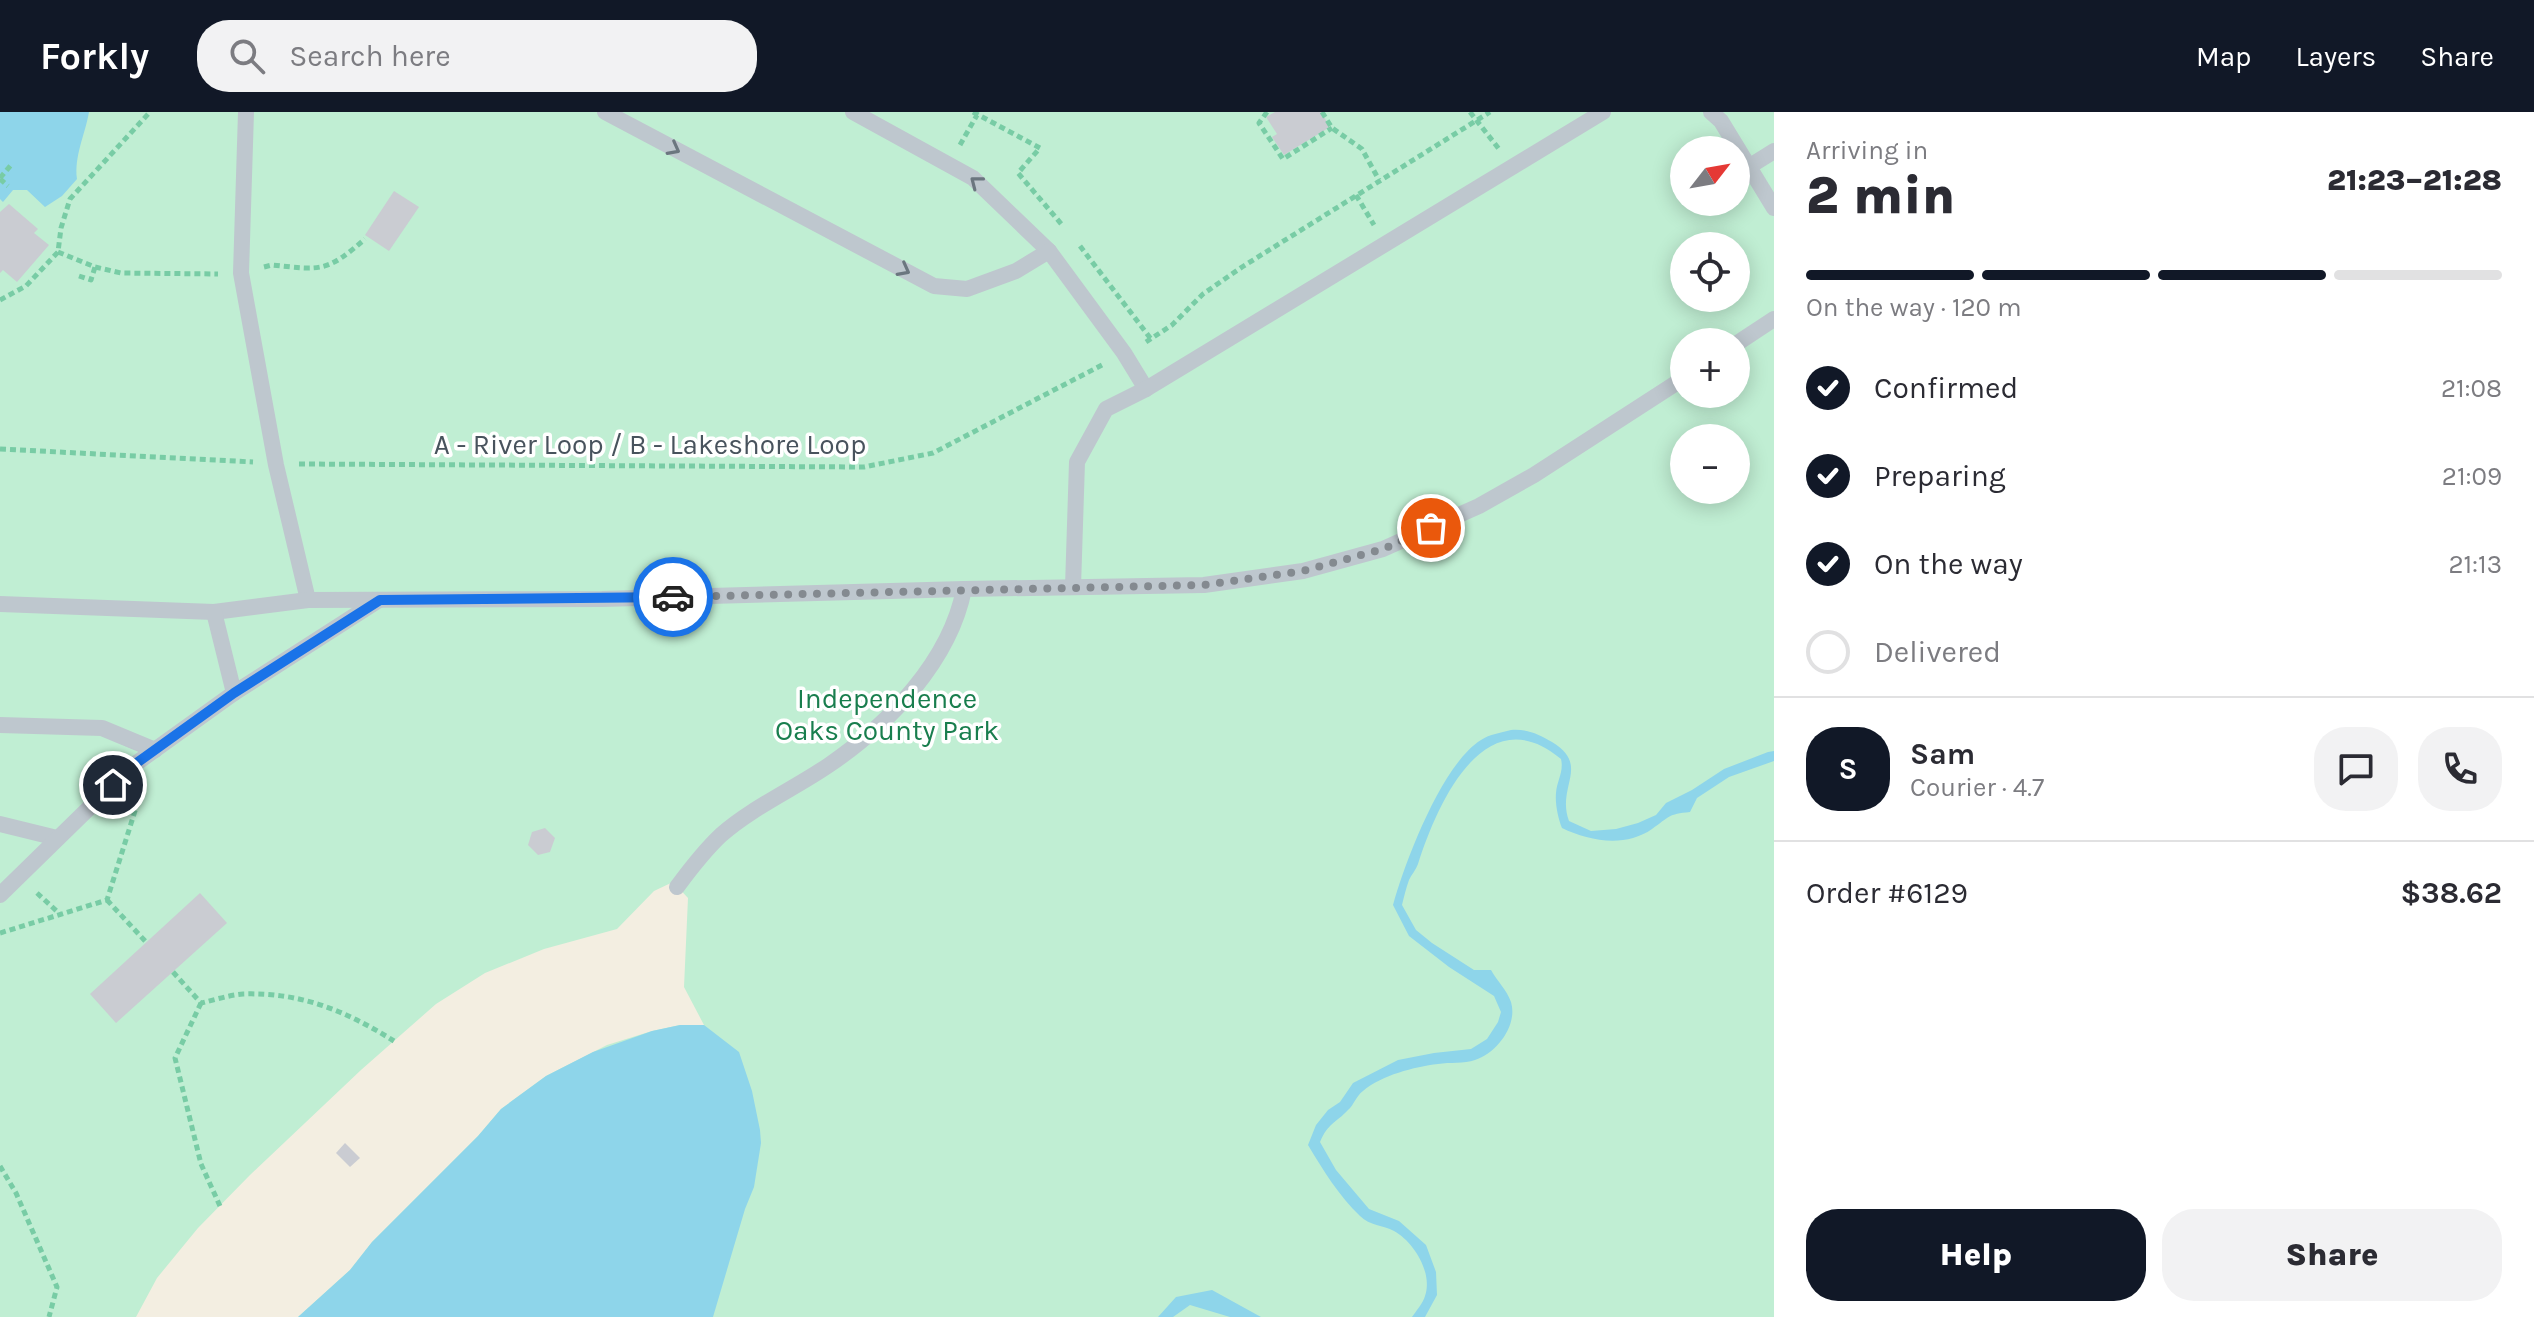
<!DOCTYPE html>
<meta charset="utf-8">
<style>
body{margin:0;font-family:Karla,sans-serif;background:#f2f2f3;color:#2b2b33;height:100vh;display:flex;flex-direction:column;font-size:30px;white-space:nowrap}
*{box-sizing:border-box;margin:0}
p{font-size:26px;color:#7c7c81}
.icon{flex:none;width:44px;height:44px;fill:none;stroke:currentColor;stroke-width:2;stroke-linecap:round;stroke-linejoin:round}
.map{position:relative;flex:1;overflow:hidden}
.drawer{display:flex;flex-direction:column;background:#fff;width:760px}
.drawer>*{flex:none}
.needle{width:52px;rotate:59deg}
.buttons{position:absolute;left:1670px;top:24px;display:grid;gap:16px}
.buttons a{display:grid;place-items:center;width:80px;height:80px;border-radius:50%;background:#fff;box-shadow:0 4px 20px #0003;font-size:40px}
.pin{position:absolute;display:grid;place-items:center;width:68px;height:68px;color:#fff;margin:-34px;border:4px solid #fff;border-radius:50%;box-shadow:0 2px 8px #0007}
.courier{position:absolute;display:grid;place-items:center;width:80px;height:80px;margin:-40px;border:6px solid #1a73e8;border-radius:50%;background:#fff;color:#222;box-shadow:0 2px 10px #0007}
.head em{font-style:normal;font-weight:800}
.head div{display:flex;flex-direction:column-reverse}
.head{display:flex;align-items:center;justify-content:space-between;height:136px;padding:0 32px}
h1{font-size:52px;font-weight:800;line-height:60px}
.bar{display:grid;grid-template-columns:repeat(4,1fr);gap:12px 8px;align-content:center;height:96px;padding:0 32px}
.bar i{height:10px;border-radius:6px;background:#e1e1e2}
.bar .on{background:#111827}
.bar p{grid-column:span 4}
.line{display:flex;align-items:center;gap:20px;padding:0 32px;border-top:2px solid #e1e1e2}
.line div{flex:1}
.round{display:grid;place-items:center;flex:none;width:84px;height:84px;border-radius:32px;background:#f2f2f3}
ol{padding:0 32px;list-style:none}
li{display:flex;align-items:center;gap:24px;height:88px}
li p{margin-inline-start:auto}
li .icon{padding:8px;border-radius:50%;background:#111827;color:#fff;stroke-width:4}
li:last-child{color:#7c7c81}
li i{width:44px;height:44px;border:4px solid #e1e1e2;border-radius:50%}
.button{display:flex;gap:16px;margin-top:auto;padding:16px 32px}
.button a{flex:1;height:92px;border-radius:32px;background:#111827;color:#fff;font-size:32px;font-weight:800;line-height:92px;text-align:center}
.button a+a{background:#f2f2f3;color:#2b2b33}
header{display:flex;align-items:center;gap:48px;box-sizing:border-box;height:112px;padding:0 40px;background:#111827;color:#fff}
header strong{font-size:38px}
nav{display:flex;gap:44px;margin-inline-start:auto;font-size:28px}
.search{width:560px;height:72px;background:#f2f2f3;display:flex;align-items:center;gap:20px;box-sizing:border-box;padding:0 28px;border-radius:32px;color:#7c7c81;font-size:30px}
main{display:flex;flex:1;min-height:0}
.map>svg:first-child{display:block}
.green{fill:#c0eed3;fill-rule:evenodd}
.sand{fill:#f3eee1}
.water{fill:#8ed5ea}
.building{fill:#caccd2}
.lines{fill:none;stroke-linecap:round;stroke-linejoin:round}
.path{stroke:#78cca5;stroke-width:5;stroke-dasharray:6 4;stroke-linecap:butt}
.lane{stroke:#bec7ce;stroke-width:16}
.oneway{stroke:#6b767f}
.done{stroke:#848a90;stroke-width:8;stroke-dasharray:0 14.4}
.route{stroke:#1a73e8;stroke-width:10}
.labels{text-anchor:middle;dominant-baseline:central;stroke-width:7;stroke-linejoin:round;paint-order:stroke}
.street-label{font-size:28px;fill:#48535d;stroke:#fff}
.park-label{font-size:28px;fill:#197e4e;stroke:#fff}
</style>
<header>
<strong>Forkly</strong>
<div class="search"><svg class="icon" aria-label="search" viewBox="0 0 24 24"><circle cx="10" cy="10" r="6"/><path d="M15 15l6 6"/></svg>Search here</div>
<nav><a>Map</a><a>Layers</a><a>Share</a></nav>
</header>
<main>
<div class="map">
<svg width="1774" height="1205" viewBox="0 0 1774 1205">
<rect width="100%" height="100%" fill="#f2f0f0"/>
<path class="green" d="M 0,0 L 1774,0 L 1774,1205 L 0,1205 ZM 1684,38 L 1736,38 L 1736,90 L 1684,90 ZM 1684,134 L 1736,134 L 1736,186 L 1684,186 ZM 1684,230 L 1736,230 L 1736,282 L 1684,282 ZM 1684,326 L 1736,326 L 1736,378 L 1684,378 Z"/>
<path class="sand" d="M 673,770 L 688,786 L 684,875 L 704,913 L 680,913 L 652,919 L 607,933 L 546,964 L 501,997 L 478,1024 L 372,1130 L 350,1158 L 298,1205 L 136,1205 L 157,1166 L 198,1116 L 250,1063 L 361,958 L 436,892 L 485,861 L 544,837 L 617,817 L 654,779 Z"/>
<g class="water">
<path d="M 0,0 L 89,0 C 85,23 74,44 77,67 L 62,84 L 45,95 L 27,78 L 13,78 L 3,90 L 0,87 Z"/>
<path d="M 1511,618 C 1528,617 1538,622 1552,630 C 1591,654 1556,674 1569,709 L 1591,719 L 1616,717 L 1638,711 L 1656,703 L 1666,691 L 1692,678 L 1724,657 L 1768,640 L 1774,639 L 1774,649 L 1729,665 L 1697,686 L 1690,700 C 1668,702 1669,705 1652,717 C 1625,736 1589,729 1562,716 C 1558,706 1555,692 1556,681 C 1557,668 1564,660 1561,647 C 1485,583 1437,692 1418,752 C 1416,758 1411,763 1409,768 C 1406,776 1404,785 1402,793 L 1416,818 L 1432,831 L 1474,858 L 1491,858 C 1497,869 1507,878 1511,890 C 1518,913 1497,941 1475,948 C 1464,952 1450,950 1438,952 C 1414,955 1382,963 1363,979 C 1356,984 1354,993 1348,998 C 1336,1011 1328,1011 1320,1030 L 1336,1058 L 1369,1097 L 1399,1109 L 1426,1133 L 1436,1160 L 1437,1183 L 1425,1205 L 1412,1205 C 1416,1199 1423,1191 1425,1184 C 1433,1161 1414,1130 1394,1119 C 1383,1113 1370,1114 1360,1104 C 1339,1084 1323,1058 1308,1033 L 1316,1013 L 1328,998 L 1340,990 L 1353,971 L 1398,948 L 1434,941 L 1471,937 L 1487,927 L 1498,910 L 1501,900 L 1494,884 L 1449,855 L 1409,824 L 1393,793 C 1405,750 1442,652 1481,628 C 1490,622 1500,621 1511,618 Z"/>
<path d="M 680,913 L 704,913 L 739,940 L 752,979 L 760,1018 L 761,1031 L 754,1075 L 745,1097 L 713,1205 L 298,1205 L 350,1158 L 372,1130 L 478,1024 L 501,997 L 546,964 L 593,940 L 652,919 Z"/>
<path d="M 1212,1178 L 1261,1205 L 1230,1205 L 1190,1193 L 1173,1205 L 1158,1205 L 1176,1185 Z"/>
</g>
<g class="building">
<path d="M 1275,0 L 1321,0 L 1330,15 L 1284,43 L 1272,25 L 1277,22 L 1266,5 Z"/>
<path d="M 394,79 L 419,95 L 389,139 L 365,123 Z"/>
<path d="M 9,92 L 38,117 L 34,121 L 49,133 L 17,170 L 3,158 L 0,161 L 0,100 Z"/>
<path d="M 545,716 L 555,726 L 550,740 L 538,743 L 528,733 L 532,720 Z"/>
<path d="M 200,781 L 227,811 L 116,911 L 90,882 Z"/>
<path d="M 345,1031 L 360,1046 L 350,1055 L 336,1041 Z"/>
</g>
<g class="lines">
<g class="path">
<path d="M 973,0 L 1040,36 L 1018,61 L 1063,114"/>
<path d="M 1267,0 L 1259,11 L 1283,47 L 1332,16"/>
<path d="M 1322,0 L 1332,16 L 1362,37 L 1379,68"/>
<path d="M 1470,0 L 1499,37"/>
<path d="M 960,33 L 977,3"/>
<path d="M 0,66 L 11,53"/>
<path d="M 0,67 L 8,74"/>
<path d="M 1356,83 L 1374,113"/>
<path d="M 1080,134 L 1151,227"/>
<path d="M 58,140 L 95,155 L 121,161 L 218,162"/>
<path d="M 264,155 L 272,153 C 321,158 326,161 365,127"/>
<path d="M 79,164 L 91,168 L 95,155"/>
<path d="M 0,188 L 26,174 L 58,140 L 61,116 L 70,87 L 150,0"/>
<path d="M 1146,230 L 1172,213 L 1203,182 L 1242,155 L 1490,0"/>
<path d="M 0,337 L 253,350"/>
<path d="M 299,352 L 864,355 L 933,341 L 1102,253"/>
<path d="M 37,781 L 60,802"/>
<path d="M 107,788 L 146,830"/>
<path d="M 0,821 L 107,788 L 140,683"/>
<path d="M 173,860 L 201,891 C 214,888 229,883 243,882 C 301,880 346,899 394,929"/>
<path d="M 201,891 L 175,946 L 201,1052 L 220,1094"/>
<path d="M 0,1054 L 16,1081 L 57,1175 L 49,1205"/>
</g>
<g class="lane">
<path d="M 246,0 L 241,161 L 276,353 L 308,488"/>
<path d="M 605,0 L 934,174 L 967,177 L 1016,159 L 1049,139 L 973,66 L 853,0"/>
<path d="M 1711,0 L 1721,9 L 1774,96"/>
<path d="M 1750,54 L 1774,39"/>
<path d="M 1049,139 L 1124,241 L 1146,277"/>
<path d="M 1736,232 L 1774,207"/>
<path d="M 1073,475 L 1077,350 L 1106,297 L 1146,277 L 1603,0"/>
<path d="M 0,492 L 214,500 L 308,488 L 602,487 L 964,477 L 1204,473 L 1303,459 L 1383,437 L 1479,394 L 1534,363 L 1684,266"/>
<path d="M 214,500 L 234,581"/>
<path d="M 0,613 L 102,616 L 155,638"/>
<path d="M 0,712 L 57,726"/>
<path d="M 677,775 C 691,756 704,739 721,723 C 753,695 794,677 829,653 C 889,612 950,549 964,477"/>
<path d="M 0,783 L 131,655 L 234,581 L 379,488"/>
</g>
</g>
<defs><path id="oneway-chevron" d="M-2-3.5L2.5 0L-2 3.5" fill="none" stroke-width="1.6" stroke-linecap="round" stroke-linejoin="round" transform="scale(2)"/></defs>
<g class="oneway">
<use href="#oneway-chevron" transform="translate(674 37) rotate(28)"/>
<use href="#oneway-chevron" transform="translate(976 70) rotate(-142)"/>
<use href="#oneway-chevron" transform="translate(904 158) rotate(28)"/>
</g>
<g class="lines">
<path class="done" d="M 673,485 L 1204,473 L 1303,459 L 1383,437 L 1431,416"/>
<path class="route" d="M 113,673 L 131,655 L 234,581 L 380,488 L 673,485"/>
</g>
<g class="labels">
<g class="street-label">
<text x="650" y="332">A - River Loop / B - Lakeshore Loop</text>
</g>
<g class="park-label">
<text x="887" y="586">Independence<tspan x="887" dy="32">Oaks County Park</tspan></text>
</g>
</g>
</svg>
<div class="buttons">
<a><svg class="needle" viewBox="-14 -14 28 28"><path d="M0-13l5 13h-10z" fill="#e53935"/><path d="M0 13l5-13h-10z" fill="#7c7c81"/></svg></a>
<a><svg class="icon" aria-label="locate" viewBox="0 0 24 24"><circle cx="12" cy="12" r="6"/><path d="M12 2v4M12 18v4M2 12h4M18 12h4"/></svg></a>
<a>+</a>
<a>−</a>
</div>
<div class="pin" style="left:1431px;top:416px;background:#ea580c"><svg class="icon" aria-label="bag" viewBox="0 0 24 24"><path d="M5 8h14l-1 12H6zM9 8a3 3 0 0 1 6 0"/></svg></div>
<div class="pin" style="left:113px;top:673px;background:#1f2937"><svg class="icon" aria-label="home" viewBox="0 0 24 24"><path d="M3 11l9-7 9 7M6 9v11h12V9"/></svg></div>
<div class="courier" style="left:673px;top:485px"><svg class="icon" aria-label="car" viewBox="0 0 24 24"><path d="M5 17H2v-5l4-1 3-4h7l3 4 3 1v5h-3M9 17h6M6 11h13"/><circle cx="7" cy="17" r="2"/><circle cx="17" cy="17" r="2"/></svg></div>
</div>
<section class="drawer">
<div class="head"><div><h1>2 min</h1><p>Arriving in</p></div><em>21:23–21:28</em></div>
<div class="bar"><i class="on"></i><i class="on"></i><i class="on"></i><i></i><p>On the way · 120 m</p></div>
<ol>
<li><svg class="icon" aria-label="check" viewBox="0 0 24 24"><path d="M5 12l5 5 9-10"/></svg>Confirmed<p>21:08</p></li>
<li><svg class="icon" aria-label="check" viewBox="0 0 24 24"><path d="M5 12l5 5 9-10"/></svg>Preparing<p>21:09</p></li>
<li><svg class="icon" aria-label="check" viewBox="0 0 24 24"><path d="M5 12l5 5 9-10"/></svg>On the way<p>21:13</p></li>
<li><i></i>Delivered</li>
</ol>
<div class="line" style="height:144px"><b class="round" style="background:#111827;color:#fff">S</b><div><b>Sam</b><p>Courier · 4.7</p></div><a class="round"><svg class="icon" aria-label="chat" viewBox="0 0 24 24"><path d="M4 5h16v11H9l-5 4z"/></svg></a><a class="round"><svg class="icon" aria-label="phone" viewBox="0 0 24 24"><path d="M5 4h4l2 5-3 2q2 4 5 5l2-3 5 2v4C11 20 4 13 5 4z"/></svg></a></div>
<div class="line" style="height:104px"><div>Order #6129</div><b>$38.62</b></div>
<div class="button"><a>Help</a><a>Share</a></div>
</section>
</main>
